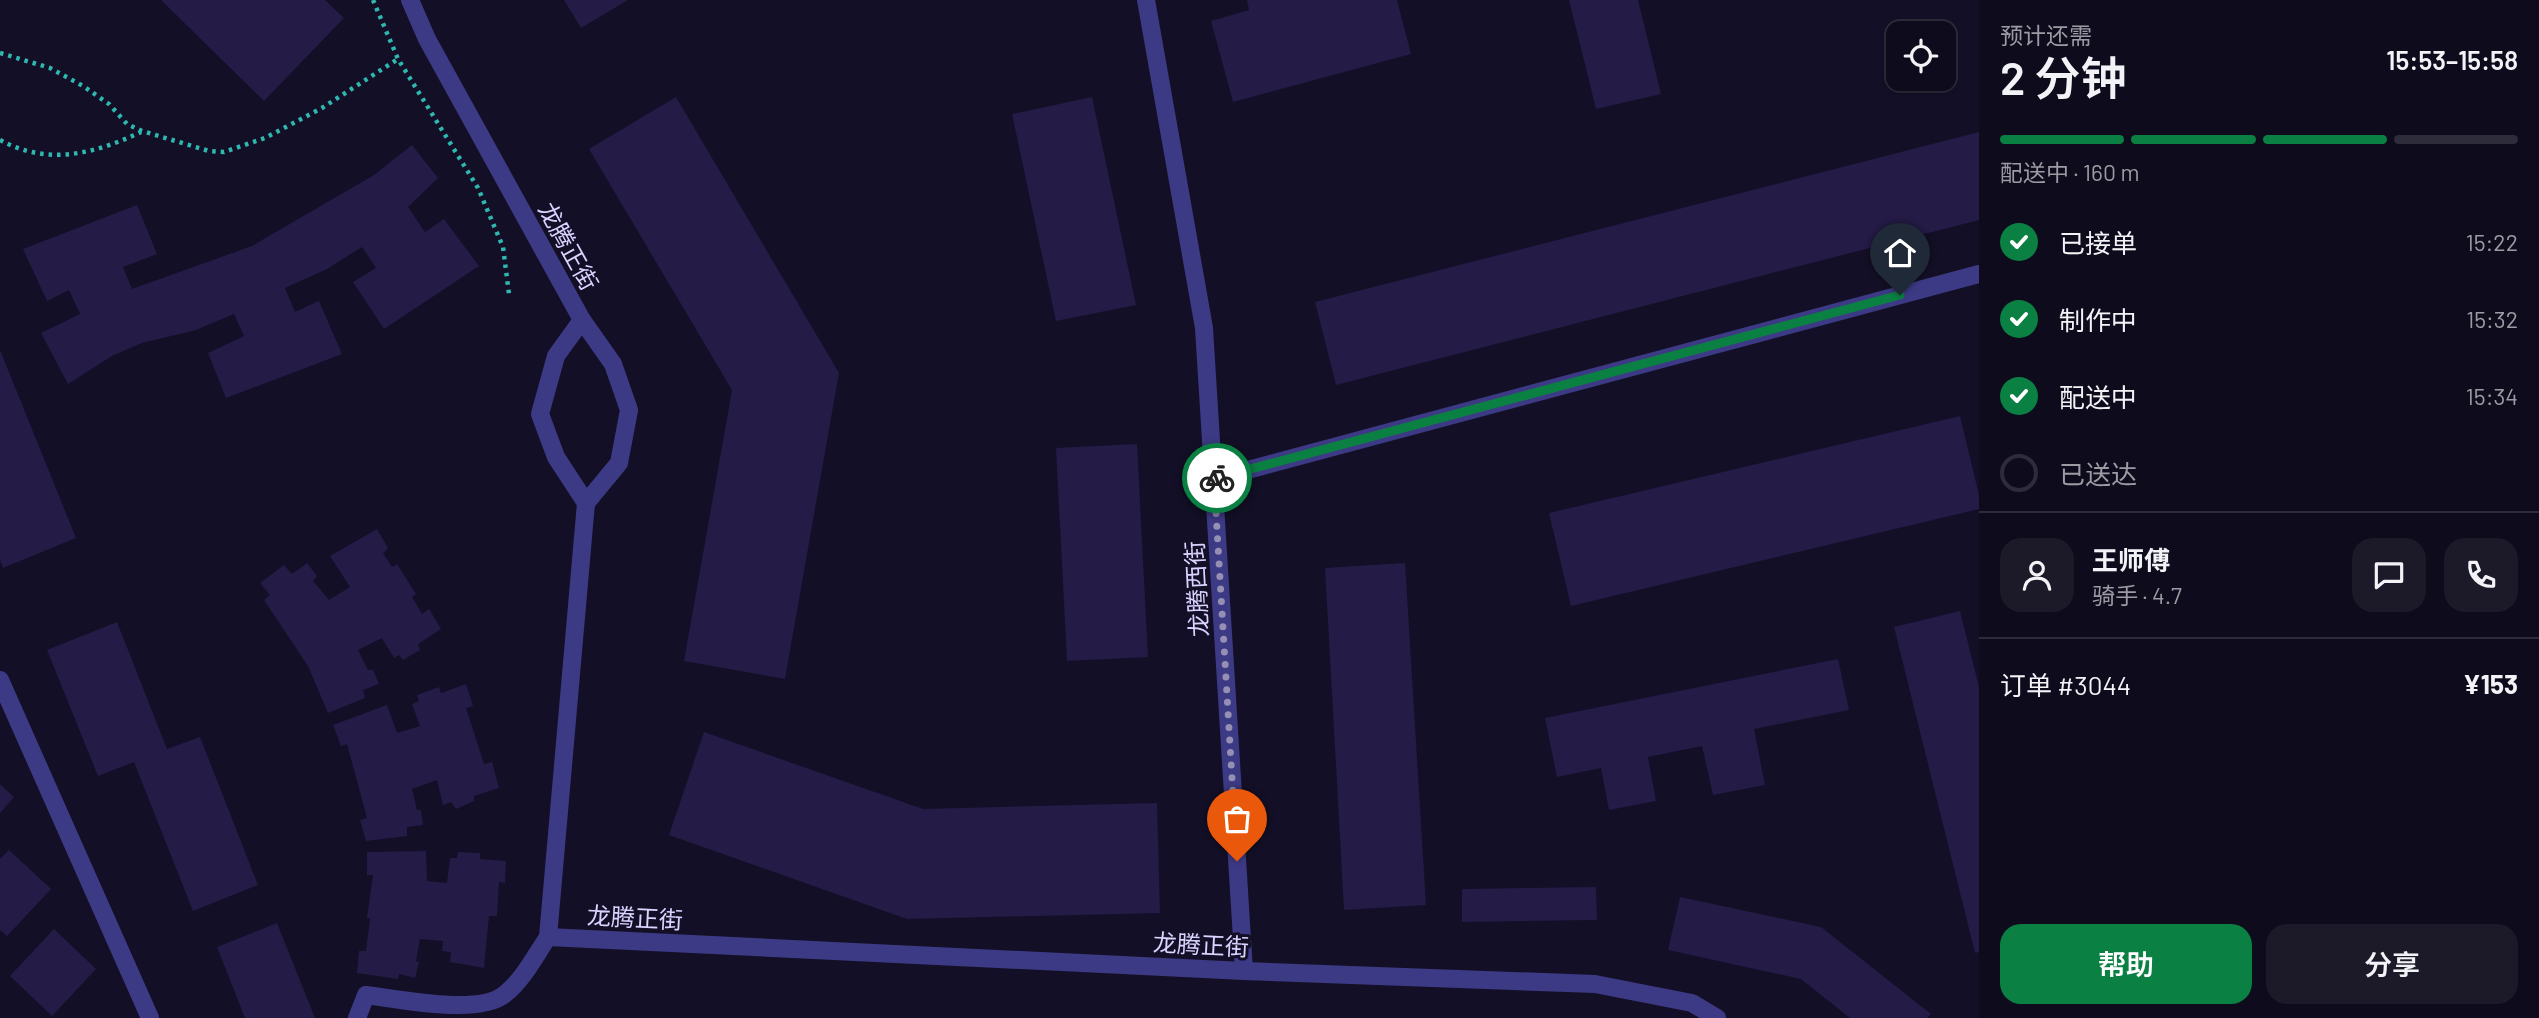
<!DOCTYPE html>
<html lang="zh">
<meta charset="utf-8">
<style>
body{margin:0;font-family:Barlow,"Noto Sans SC",sans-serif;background:#1c1929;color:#f1f3f6;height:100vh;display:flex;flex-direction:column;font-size:26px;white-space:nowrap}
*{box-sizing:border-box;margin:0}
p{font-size:23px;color:#9b9ba3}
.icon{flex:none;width:38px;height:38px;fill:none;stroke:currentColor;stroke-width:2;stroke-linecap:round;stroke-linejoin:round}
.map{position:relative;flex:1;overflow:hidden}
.details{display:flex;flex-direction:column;background:#0e0b1c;width:560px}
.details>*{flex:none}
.fabs{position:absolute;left:1886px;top:21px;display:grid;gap:14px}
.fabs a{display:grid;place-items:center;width:70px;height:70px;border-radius:14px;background:#0e0b1c;box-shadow:0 2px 5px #0004,0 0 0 2px #2e2b3b;font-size:35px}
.pin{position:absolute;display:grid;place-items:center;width:60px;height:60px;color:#fff;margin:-72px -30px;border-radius:50% 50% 50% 0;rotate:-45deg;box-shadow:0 0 7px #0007}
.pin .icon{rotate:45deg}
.courier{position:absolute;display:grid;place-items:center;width:70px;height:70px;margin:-35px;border:5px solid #0b8043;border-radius:50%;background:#fff;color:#222;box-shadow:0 2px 9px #0007}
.headline em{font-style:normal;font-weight:600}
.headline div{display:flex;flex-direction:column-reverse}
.headline{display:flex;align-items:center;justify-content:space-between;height:119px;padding:0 21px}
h1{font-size:46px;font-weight:600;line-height:52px}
.bar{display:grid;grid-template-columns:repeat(4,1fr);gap:10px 7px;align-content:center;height:84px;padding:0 21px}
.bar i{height:9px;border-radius:5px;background:#2e2b3b}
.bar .current{background:#0b8043}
.bar p{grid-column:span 4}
.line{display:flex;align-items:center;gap:18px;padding:0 21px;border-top:2px solid #2e2b3b}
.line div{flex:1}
.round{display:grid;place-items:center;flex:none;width:74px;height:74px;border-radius:21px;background:#1c1929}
ol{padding:0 21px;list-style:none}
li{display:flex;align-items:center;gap:21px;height:77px}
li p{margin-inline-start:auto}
li .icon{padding:7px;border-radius:50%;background:#0b8043;color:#fff;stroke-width:4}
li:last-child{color:#9b9ba3}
li i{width:38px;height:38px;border:4px solid #2e2b3b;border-radius:50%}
.cta{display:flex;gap:14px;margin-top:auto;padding:14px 21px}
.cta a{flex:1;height:80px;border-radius:21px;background:#0b8043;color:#fff;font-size:28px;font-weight:600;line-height:80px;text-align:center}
.cta a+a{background:#1c1929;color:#f1f3f6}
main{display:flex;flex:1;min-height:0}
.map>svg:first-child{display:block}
.building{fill:#241b47}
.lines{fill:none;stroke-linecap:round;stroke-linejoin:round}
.path{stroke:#2fb8b0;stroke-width:4.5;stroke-dasharray:3.5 5;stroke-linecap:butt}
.minor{stroke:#3d3a85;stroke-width:18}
.done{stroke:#948fb3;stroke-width:7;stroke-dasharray:0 12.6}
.route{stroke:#0b8043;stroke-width:9}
.labels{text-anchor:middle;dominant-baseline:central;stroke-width:6;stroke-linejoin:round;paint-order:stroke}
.street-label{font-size:24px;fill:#d9d4ff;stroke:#130f26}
</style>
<main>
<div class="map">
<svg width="1979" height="1018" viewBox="0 0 1979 1018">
<rect width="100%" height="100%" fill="#130f26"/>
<g class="building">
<path d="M 161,0 L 325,0 L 344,18 L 264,101 Z"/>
<path d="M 564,0 L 628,0 L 581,28 Z"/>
<path d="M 1247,0 L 1397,0 L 1411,54 L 1233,102 L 1211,21 L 1249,10 Z"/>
<path d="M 1569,0 L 1638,0 L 1661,94 L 1596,109 Z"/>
<path d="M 676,97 L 839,373 L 785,679 L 684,661 L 732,390 L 589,149 Z"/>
<path d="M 1092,97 L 1136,305 L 1056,321 L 1012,114 Z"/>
<path d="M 1979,132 L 1979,220 L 1336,385 L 1315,302 Z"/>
<path d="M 412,145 L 438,178 L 408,207 L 425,232 L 444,219 L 479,266 L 384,329 L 353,282 L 376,268 L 362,247 L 327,269 L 285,288 L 295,312 L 319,301 L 342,354 L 226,398 L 208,353 L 244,336 L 234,314 L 196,330 L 142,343 L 112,356 L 68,384 L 41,333 L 80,314 L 69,290 L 47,301 L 23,249 L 137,205 L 157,254 L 123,267 L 132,289 L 252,246 L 374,175 Z"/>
<path d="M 0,350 L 76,538 L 3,568 L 0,560 Z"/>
<path d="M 1960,416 L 1979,495 L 1979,509 L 1571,606 L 1549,513 Z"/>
<path d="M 1137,444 L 1148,657 L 1067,661 L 1056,448 Z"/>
<path d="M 377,529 L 388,548 L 383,553 L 392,567 L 397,564 L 416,594 L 412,597 L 422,614 L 429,609 L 441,629 L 418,644 L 420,650 L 403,660 L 399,655 L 394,658 L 382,638 L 358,650 L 368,670 L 373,670 L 379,684 L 363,690 L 365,698 L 328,713 L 308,666 L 264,600 L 270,595 L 260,583 L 284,565 L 292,574 L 307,563 L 317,576 L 313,581 L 329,600 L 350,587 L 330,556 Z"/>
<path d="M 1405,563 L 1426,905 L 1344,910 L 1325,568 Z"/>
<path d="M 1960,611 L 1979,687 L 1979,952 L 1975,953 L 1894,627 Z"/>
<path d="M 117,622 L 167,749 L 200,737 L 258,885 L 193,911 L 134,762 L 98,776 L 47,650 Z"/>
<path d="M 1838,659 L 1849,710 L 1754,729 L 1765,785 L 1713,795 L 1702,746 L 1648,757 L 1656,801 L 1609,810 L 1601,768 L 1557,777 L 1545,718 Z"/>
<path d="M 466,684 L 473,706 L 466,708 L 484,764 L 492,762 L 499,788 L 474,796 L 474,801 L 456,809 L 451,802 L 443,805 L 437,780 L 412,789 L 417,810 L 421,810 L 423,825 L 407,827 L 407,836 L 366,841 L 360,820 L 367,818 L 347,744 L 341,746 L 333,725 L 387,705 L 397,733 L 420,726 L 412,704 L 419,701 L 417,695 L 439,687 L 441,693 Z"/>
<path d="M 704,732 L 923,809 L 1157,803 L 1160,913 L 907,919 L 669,835 Z"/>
<path d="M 0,784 L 14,797 L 0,813 Z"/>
<path d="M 9,850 L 51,889 L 7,936 L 0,930 L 0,859 Z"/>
<path d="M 426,851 L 427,881 L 447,883 L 450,858 L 457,858 L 458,852 L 480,853 L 480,859 L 506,861 L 505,883 L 499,882 L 497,916 L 489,916 L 484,968 L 450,962 L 451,952 L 442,951 L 443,941 L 420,939 L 416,961 L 419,962 L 415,978 L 399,974 L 398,979 L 357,973 L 359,951 L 366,951 L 370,918 L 367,918 L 373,875 L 367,875 L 367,852 Z"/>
<path d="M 1596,887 L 1597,920 L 1462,922 L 1462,889 Z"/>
<path d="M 1680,897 L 1821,927 L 1931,1014 L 1927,1018 L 1850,1018 L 1801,979 L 1668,950 Z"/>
<path d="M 277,923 L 315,1018 L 245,1018 L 217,947 Z"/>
<path d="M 54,929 L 96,969 L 52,1016 L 10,976 Z"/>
</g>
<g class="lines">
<g class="path">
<path d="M 373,0 L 398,59 L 478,188 L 503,247 L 509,294"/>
<path d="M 0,53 L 50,68 L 83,86 L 109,104 L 127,124 L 142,131 L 209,151 L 224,152 L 265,138 L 322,108 L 398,59"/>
<path d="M 0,140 C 48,166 94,154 141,132"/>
</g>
<g class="minor">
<path d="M 410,0 L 427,39 L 582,320 L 556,356 L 540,414 L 556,457 L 586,503 L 548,937 L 1244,971 L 1595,984 L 1692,1003 L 1717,1018"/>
<path d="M 1146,0 L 1204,328 L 1244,971"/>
<path d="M 582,320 L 613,364 L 629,410 L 619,463 L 586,503"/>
<path d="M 1214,479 L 1979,274"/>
<path d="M 0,680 L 150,1018"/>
<path d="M 357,1018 L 366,995 C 399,999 479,1016 505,994 C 523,980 535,956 548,937"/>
</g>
</g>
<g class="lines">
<path class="done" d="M 1217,478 L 1214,479 L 1237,861"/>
<path class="route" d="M 1217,478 L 1900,295"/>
</g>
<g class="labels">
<g class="street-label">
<text transform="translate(569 246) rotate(61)">龙腾正街</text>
<text transform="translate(1196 589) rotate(-93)">龙腾西街</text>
<text transform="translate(635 917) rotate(3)">龙腾正街</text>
<text transform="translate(1201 944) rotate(3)">龙腾正街</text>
</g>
</g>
</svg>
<div class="fabs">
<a><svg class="icon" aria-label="locate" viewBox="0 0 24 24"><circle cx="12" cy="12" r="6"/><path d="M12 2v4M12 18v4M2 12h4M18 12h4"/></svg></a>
</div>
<div class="pin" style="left:1237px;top:861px;background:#ea580c"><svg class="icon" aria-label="bag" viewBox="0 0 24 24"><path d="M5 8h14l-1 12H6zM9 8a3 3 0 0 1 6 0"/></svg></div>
<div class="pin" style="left:1900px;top:295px;background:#1f2937"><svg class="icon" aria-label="home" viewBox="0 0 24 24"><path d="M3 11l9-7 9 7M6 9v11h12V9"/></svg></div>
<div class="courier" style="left:1217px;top:478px"><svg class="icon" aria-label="bike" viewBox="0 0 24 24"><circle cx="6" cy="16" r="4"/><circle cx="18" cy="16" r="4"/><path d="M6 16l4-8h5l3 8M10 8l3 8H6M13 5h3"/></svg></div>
</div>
<section class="details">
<div class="headline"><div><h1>2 分钟</h1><p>预计还需</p></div><em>15:53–15:58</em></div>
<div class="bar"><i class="current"></i><i class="current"></i><i class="current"></i><i></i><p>配送中 · 160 m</p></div>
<ol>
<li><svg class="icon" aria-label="check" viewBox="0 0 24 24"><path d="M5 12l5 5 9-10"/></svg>已接单<p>15:22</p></li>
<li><svg class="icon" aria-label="check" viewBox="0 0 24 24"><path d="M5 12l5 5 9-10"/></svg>制作中<p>15:32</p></li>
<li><svg class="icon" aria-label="check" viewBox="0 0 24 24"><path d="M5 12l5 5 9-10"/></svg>配送中<p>15:34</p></li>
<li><i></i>已送达</li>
</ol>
<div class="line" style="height:126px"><a class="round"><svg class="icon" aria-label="person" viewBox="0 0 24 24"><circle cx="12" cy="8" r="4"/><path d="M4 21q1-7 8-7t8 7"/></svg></a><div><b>王师傅</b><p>骑手 · 4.7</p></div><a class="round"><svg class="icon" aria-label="chat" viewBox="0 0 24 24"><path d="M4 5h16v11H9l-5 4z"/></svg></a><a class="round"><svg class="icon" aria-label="phone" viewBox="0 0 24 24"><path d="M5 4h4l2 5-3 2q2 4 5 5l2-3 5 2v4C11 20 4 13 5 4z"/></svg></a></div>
<div class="line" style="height:91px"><div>订单 #3044</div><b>¥153</b></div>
<div class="cta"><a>帮助</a><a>分享</a></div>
</section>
</main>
